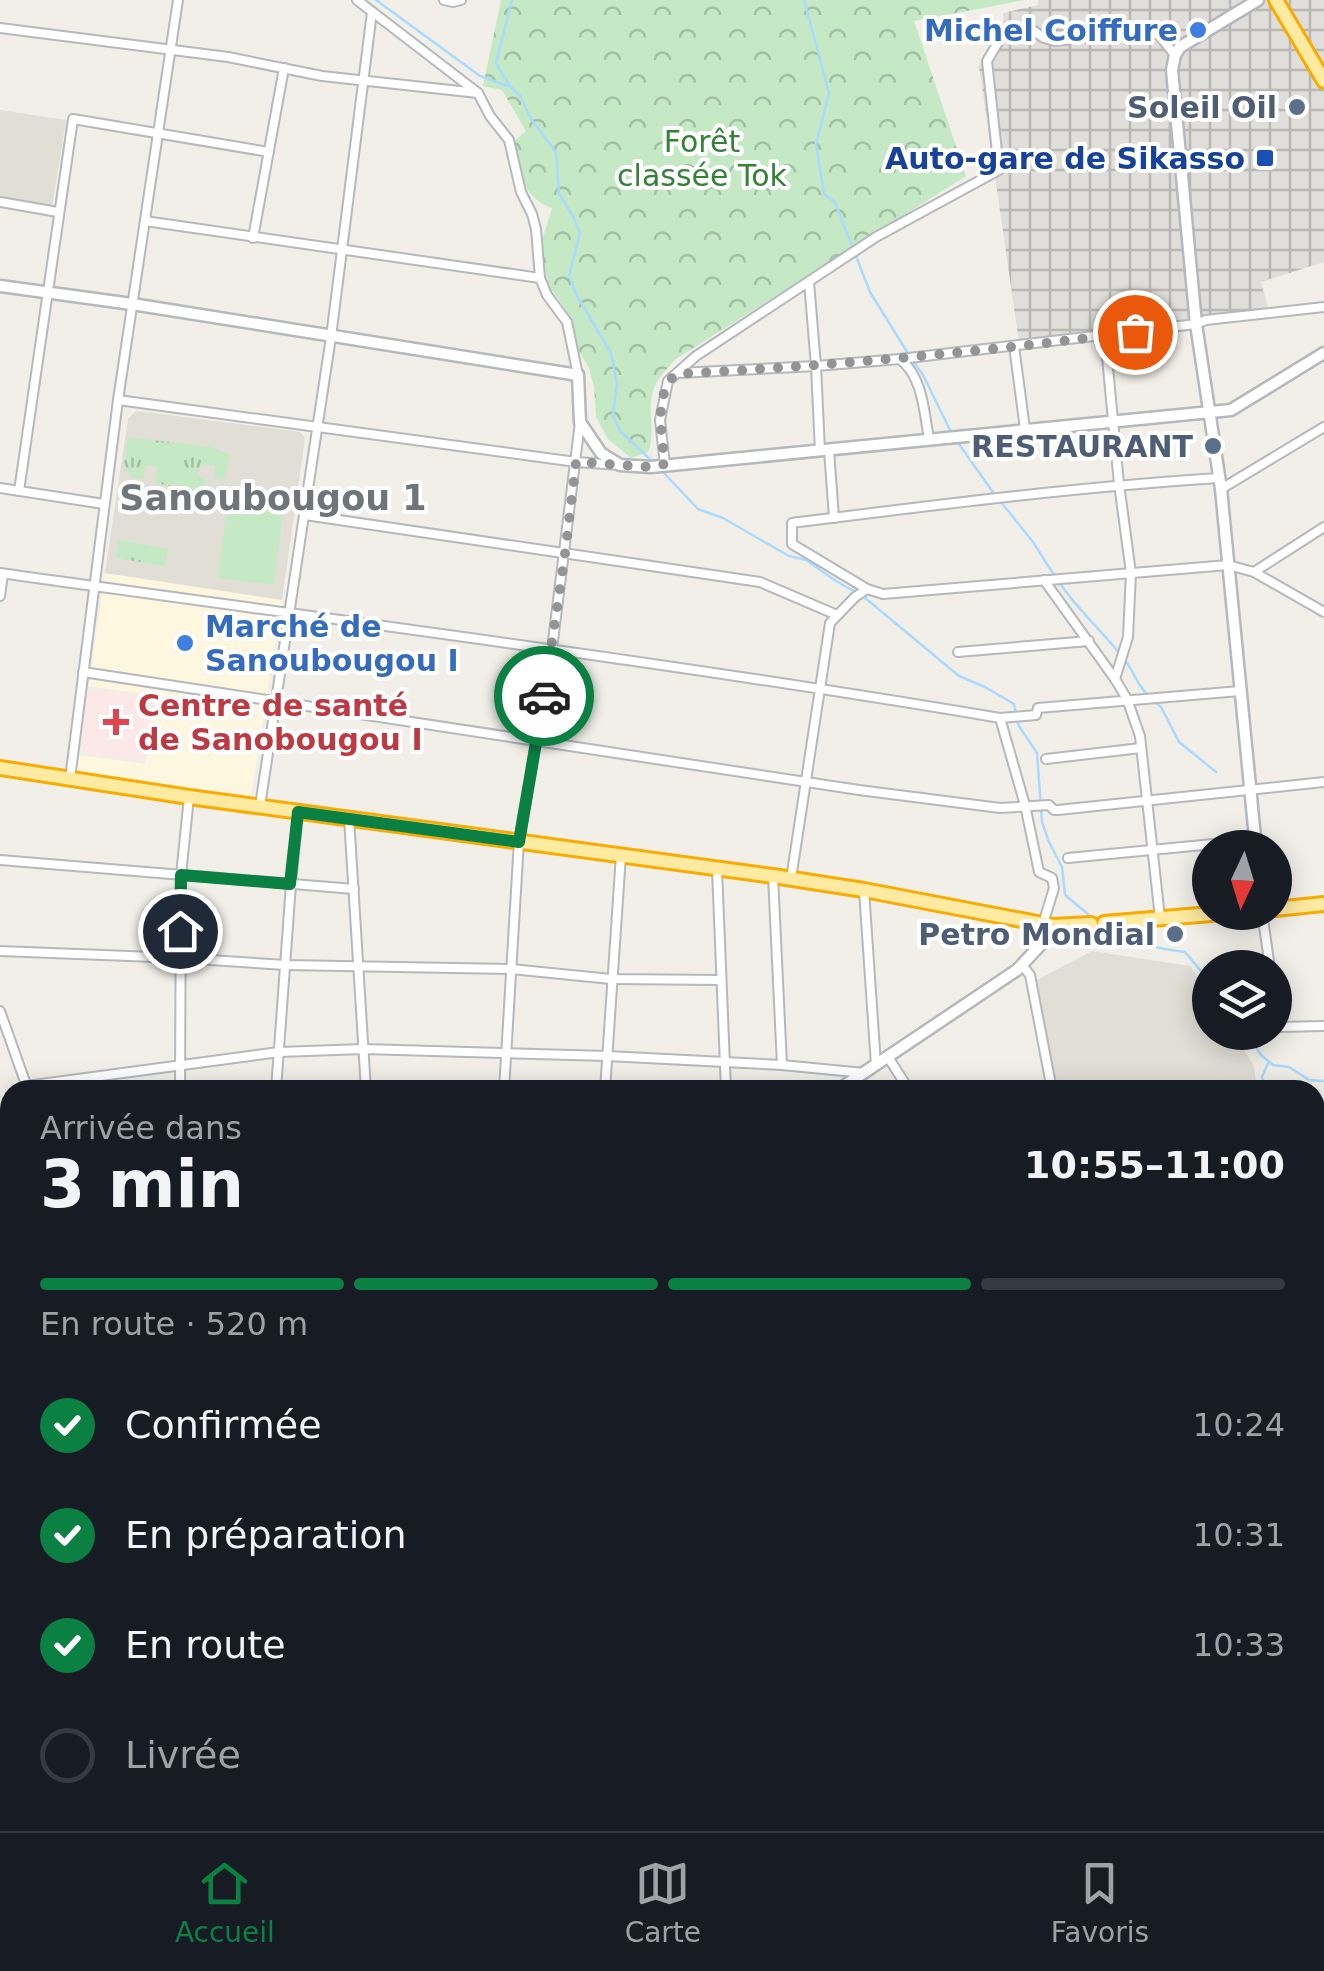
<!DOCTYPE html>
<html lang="fr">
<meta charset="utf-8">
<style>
body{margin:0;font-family:"DejaVu Sans",sans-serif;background:#20242c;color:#f1f3f6;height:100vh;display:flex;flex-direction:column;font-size:38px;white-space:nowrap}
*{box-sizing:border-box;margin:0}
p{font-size:32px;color:#9ea1a6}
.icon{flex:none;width:55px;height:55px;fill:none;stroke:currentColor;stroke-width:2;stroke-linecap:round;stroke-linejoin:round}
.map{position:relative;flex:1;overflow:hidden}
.panel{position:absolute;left:0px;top:1080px;width:1325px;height:752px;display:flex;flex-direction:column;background:#171b24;border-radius:30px 30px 0 0;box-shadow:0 5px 25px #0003}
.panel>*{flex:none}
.needle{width:65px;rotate:184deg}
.fabs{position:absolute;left:1192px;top:830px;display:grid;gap:20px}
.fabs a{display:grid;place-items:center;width:100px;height:100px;border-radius:50%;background:#171b24;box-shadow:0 5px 25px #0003;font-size:50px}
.pin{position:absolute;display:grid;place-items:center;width:85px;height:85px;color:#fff;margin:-42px;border:5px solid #fff;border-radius:50%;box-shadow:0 2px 10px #0007}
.courier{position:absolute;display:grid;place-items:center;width:100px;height:100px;margin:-50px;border:8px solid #0b8043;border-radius:50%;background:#fff;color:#222;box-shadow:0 2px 12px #0007}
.overview em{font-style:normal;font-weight:800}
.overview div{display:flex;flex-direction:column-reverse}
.overview{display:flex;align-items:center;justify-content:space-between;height:170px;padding:0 40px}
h1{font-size:65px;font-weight:800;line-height:75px}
.bar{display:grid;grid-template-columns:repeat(4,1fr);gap:15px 10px;align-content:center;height:120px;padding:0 40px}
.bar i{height:12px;border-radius:8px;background:#363941}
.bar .active{background:#0b8043}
.bar p{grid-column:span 4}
ol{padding:0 40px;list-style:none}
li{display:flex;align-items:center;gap:30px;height:110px}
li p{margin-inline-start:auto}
li .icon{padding:10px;border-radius:50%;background:#0b8043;color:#fff;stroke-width:4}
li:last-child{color:#9ea1a6}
li i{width:55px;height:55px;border:5px solid #363941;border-radius:50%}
.menu{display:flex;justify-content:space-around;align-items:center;height:140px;border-top:2px solid #363941;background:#171b24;font-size:28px;color:#9ea1a6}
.menu a{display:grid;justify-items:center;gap:5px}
.menu .active{color:#0b8043}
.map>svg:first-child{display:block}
.commercial{fill:#fef7e0}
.industrial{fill:url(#industrial-grid)}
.education{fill:#e1ded6}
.medical{fill:#fce8e6}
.grass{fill:#c5e8c5}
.forest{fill:url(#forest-crowns)}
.park{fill:url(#park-tufts)}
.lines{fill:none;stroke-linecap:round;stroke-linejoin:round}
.stream{stroke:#aadaff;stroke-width:2.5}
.minor-casing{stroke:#b5b8bc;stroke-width:12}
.tertiary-casing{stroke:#b5b8bc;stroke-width:15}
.trunk-casing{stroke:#f9ab00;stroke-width:18}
.minor{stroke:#fff;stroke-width:8}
.tertiary{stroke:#fff;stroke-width:10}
.trunk{stroke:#feeaa1;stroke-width:12}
.done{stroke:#929495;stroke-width:10;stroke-dasharray:0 18}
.route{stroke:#0b8043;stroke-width:12}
.shop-dot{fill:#3f7fe0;stroke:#fff;stroke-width:4}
.service-dot{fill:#5c6f8a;stroke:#fff;stroke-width:4}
.transit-dot{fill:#1a4fb4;stroke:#fff;stroke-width:4}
.health-dot{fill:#e0444e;stroke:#fff;stroke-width:4}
.labels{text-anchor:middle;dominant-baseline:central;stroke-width:8;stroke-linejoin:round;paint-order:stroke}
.shop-label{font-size:30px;font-weight:bold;fill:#366cbe;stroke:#fff;text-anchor:end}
.service-label{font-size:30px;font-weight:bold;fill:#4e5e75;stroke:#fff;text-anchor:end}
.park-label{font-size:30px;fill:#348238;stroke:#fff}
.transit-label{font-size:30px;font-weight:bold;fill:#164399;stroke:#fff;text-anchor:end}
.health-label{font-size:30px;font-weight:bold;fill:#be3a42;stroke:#fff;text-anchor:start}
.quarter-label{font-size:35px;font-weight:bold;fill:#70757a;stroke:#fff}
</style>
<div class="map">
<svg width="1324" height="1831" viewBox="0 0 1324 1831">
<defs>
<pattern id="industrial-grid" width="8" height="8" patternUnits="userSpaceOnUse" patternTransform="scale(2.5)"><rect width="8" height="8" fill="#e0deda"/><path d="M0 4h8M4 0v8" fill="none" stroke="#b9b8b5"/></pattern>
<pattern id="forest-crowns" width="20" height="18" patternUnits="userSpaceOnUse" patternTransform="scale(2.5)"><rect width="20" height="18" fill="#c5e8c5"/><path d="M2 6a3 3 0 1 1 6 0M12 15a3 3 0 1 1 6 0" fill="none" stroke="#a3c0a4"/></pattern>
<pattern id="park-tufts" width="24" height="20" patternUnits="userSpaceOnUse" patternTransform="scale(2.5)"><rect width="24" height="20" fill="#c5e8c5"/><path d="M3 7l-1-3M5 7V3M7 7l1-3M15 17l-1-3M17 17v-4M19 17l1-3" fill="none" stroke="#a3c0a4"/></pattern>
</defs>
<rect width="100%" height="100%" fill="#f1efe8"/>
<path class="commercial" d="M 105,573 L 282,600 L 251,796 L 75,774 L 78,755 L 145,764 L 156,696 L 89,686 Z"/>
<path class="industrial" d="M 1038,0 L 1324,0 L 1324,262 L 1261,282 L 1269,311 L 1019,342 L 979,66 L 1004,19 L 1003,13 L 1038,5 Z"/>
<g class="education">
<path d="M 0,110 L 66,120 L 52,207 L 0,199 Z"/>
<path d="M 136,411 L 300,432 L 305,438 L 282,600 L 105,573 L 128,419 Z"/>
<path d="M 1092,951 L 1190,966 L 1210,997 L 1210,1032 L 1233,1033 L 1254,1066 L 1257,1090 L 1057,1090 L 1037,980 Z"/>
</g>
<path class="medical" d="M 95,690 L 154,697 L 143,760 L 86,754 L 80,747 L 86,697 Z"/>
<path class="grass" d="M 230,485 L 286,492 L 274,585 L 218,578 Z"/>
<path class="forest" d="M 501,0 L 1025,0 L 914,21 L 966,176 L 676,359 C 669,367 659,376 655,386 C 645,408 657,431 648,452 L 631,458 L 608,439 L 596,417 L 594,387 L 589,368 L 579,351 L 567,311 L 548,285 L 541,244 L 552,208 C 522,198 520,170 512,143 L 526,131 L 502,90 L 483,86 Z"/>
<g class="park">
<path d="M 128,437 L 211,447 L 231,455 L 223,480 L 215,479 L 214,465 L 201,465 L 197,475 L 206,481 L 205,497 L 186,497 L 176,484 L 169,486 L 156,483 L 157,466 L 145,466 L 144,478 L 132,478 L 124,464 Z"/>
<path d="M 119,540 L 168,549 L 165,566 L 116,558 Z"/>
</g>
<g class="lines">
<g class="stream">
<path d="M 376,0 L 480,76 L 508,86"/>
<path d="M 512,0 L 496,63 L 510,86 L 520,96 L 531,119 L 556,152 L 559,194 L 573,216 L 580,233 L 569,276 L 577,296 L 611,353 L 617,384 L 613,415 L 620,431 L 654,463"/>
<path d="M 804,0 L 829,93 L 816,144 L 824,194 L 835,202 L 853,249"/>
<path d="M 856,256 L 870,292 L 909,355"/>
<path d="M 913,361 L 923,375 L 952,434"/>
<path d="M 956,440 L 995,495"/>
<path d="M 663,472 L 698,509 L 723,518 L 789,556 L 806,560 L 836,581 L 857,593"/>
<path d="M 1000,501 L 1033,542 L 1054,575"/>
<path d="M 1059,582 C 1078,611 1106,634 1127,663 C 1135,674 1138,687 1149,696"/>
<path d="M 864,597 L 959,676 L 985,687 L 1014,704 L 1019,726 L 1037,753 L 1042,822 L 1049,842 L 1062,867 L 1065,895 L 1095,920"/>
<path d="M 1155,702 L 1161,707 L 1179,742 L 1216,772"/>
<path d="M 1104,929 L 1109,934 L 1164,949 L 1185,952 L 1210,982"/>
<path d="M 1246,1032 L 1261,1055 L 1273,1065 L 1289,1067 L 1309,1080 L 1324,1081"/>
<path d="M 1264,1090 L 1262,1077 L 1268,1063"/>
<path d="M 0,1452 L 10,1448"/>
<path d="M 1315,1680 L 1324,1678"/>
<path d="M 410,1822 L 425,1829 L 443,1831"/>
<path d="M 360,1831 L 362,1822"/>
<path d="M 624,1831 L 642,1822"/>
<path d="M 982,1831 L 1001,1822"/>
</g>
<defs>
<g id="minor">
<path d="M 357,0 L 478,93 L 490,116 L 509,140 L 521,192 L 532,214 L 536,229 L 540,278 L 547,295 L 567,322 L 578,375"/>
<path d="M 444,0 L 453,2 L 461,0"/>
<path d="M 0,28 L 228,57 L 322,76 L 478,93"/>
<path d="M 0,202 L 58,212"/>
<path d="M 145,221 L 540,278"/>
<path d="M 253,238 L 284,68"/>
<path d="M 809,282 L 816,366 L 820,451"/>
<path d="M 1105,336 L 1119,484 L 1131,573 L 1128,637 L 1115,679"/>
<path d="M 1014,346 L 1025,429"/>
<path d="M 900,359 L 1196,324 L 1206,320 L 1324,307"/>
<path d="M 678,373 L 816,366 L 900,359 C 923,377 924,412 929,439"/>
<path d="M 118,400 L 576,462 L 620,465"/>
<path d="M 829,450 L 834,518"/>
<path d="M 665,465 L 660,420 L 668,381 L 696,356 L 876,237 L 999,170 L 987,61 L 1003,34 L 1034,31 L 1044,38 L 1055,41 L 1149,31 L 1159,35 L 1175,55"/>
<path d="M 0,488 L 104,504"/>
<path d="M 1221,489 L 1324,427"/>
<path d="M 19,491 L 73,119 L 269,152"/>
<path d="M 305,515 L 760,582 L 837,615"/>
<path d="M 1254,572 L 1324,527"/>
<path d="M 0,573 C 334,620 668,662 1000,718 L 1025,805 L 1039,872 L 1052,878 L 1054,888 L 1043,924"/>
<path d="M 1044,580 L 1115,679 L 1127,699 L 1140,736 L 1160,918"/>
<path d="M 867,589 L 792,544 L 792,523 C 935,505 1076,487 1219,478"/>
<path d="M 0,596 L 3,574"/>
<path d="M 958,652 L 1089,641"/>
<path d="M 83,672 L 859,790 L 1000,808 L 1049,805 L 1054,810 L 1058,810 L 1324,782"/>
<path d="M 1000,718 L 1036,715 L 1038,708 L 1240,691"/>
<path d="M 1046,759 L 1141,748"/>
<path d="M 70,779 L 118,400 L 178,0"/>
<path d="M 260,806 L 331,337 L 372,12"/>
<path d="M 349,818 L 366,1090"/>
<path d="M 1068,858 L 1255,840"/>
<path d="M 0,860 L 354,889"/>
<path d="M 717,869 L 726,1090"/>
<path d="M 773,876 L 782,1065"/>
<path d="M 791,879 L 830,623 L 855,597 L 867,589 L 883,594 L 1228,565 L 1254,572 L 1324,612"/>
<path d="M 864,890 L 876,1065"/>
<path d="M 1262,912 L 1270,968"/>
<path d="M 0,951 L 180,958 L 285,965 L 511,969 L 611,979 L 721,980"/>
<path d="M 1022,965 L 1030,975 L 1052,1090"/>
<path d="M 1275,1007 L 1279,1027 L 1324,1026"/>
<path d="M 0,1011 L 28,1090"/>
<path d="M 888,1057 L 909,1090"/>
<path d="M 26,1086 L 279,1052 L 364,1049 L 607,1056 L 782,1065 L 864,1073"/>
<path d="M 180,1090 L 181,875 L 189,797"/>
<path d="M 276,1090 L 291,884 L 298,812"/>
<path d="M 504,1090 L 519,841 L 552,649 L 580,422"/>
<path d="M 605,1090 L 621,855"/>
<path d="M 0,1252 L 10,1250"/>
<path d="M 1315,1252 L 1317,1241"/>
<path d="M 0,1311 L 10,1308"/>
<path d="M 1315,1340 L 1324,1339"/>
<path d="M 0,1403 L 10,1400"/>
<path d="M 0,1629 L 10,1625"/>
<path d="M 0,1734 L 10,1736"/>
<path d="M 0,1785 L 10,1746"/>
<path d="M 0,1805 L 10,1806"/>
<path d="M 44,1831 L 46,1822"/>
</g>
<g id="tertiary">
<path d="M 0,286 L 132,304 L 578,375 L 580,422 L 601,453 L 620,465 L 651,467 L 1231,410 L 1324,353"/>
<path d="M 1256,848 L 1221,489 L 1196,324 L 1172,70 L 1175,55 L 1180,47 L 1258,0"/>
<path d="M 838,1090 L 1017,970 L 1045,940 L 1053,926"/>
<path d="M 0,1458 L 10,1454"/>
</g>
<g id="trunk">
<path d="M 1276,0 L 1324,81"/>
<path d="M 0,768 L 189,797 L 773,876 L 864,890 L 1053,926 L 1091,924"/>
<path d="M 1275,909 L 1324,904"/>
<path d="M 1104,923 L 1235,912"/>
</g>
</defs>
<use href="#minor" class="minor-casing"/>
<use href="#tertiary" class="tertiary-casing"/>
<use href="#trunk" class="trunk-casing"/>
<use href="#minor" class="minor"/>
<use href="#tertiary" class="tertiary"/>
<use href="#trunk" class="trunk"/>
</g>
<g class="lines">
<path class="done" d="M 544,696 L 565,554 L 576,462 L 651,467 L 665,464 C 662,437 653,394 676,374 C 830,366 982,352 1135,332"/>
<path class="route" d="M 180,931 L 181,875 L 290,884 L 298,812 L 519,842 L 544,696"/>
</g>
<g class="shop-dot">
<circle cx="1198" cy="30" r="10"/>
<circle cx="185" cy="643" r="10"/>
</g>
<g class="service-dot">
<circle cx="1297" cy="107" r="10"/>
<circle cx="1213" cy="446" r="10"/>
<circle cx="1175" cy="934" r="10"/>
</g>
<rect class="transit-dot" x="1255" y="148" width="20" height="20" rx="5"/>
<path class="health-dot" d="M111 707h10v10h10v10h-10v10h-10v-10h-10v-10h10z"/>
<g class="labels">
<g class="shop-label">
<text x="1178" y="30">Michel Coiffure</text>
<text x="205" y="626" text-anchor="start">Marché de<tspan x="205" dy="34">Sanoubougou I</tspan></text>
</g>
<g class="service-label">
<text x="1277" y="107">Soleil Oil</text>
<text x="1193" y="446">RESTAURANT</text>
<text x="1155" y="934">Petro Mondial</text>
</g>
<g class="park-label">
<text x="702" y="141">Forêt<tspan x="702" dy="34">classée Tok</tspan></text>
</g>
<g class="transit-label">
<text x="1245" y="158">Auto-gare de Sikasso</text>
</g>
<g class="health-label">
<text x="138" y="705">Centre de santé<tspan x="138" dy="34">de Sanobougou I</tspan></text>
</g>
<g class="quarter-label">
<text x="273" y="498">Sanoubougou 1</text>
</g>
</g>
</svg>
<div class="fabs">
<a><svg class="needle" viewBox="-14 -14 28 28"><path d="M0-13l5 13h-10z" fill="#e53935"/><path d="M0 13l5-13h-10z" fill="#9ea1a6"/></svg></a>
<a><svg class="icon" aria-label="layers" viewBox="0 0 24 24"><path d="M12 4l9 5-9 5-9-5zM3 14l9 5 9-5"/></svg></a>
</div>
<div class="pin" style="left:1135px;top:332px;background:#ea580c"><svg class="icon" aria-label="bag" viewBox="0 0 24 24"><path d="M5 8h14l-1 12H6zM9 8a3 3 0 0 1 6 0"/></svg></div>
<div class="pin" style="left:180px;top:931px;background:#1f2937"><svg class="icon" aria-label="home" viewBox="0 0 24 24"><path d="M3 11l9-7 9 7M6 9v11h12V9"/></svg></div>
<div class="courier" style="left:544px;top:696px"><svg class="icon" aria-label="car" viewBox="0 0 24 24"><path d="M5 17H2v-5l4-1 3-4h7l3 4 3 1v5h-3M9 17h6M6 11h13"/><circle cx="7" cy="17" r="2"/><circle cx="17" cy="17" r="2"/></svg></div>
<section class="panel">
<div class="overview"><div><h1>3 min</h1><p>Arrivée dans</p></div><em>10:55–11:00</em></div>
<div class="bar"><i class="active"></i><i class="active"></i><i class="active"></i><i></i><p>En route · 520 m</p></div>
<ol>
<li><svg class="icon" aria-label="check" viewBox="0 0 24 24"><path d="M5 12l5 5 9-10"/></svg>Confirmée<p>10:24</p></li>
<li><svg class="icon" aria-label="check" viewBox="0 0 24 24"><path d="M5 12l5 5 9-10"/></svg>En préparation<p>10:31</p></li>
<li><svg class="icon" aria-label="check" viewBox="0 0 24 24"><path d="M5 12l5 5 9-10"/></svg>En route<p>10:33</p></li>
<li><i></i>Livrée</li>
</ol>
</section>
</div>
<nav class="menu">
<a class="active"><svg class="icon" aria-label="home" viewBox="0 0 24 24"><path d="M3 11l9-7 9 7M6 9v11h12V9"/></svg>Accueil</a>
<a><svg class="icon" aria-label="map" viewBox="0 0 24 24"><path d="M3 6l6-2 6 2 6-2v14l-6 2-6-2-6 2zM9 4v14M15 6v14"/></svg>Carte</a>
<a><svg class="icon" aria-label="saved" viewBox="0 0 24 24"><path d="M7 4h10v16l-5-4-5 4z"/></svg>Favoris</a>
</nav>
